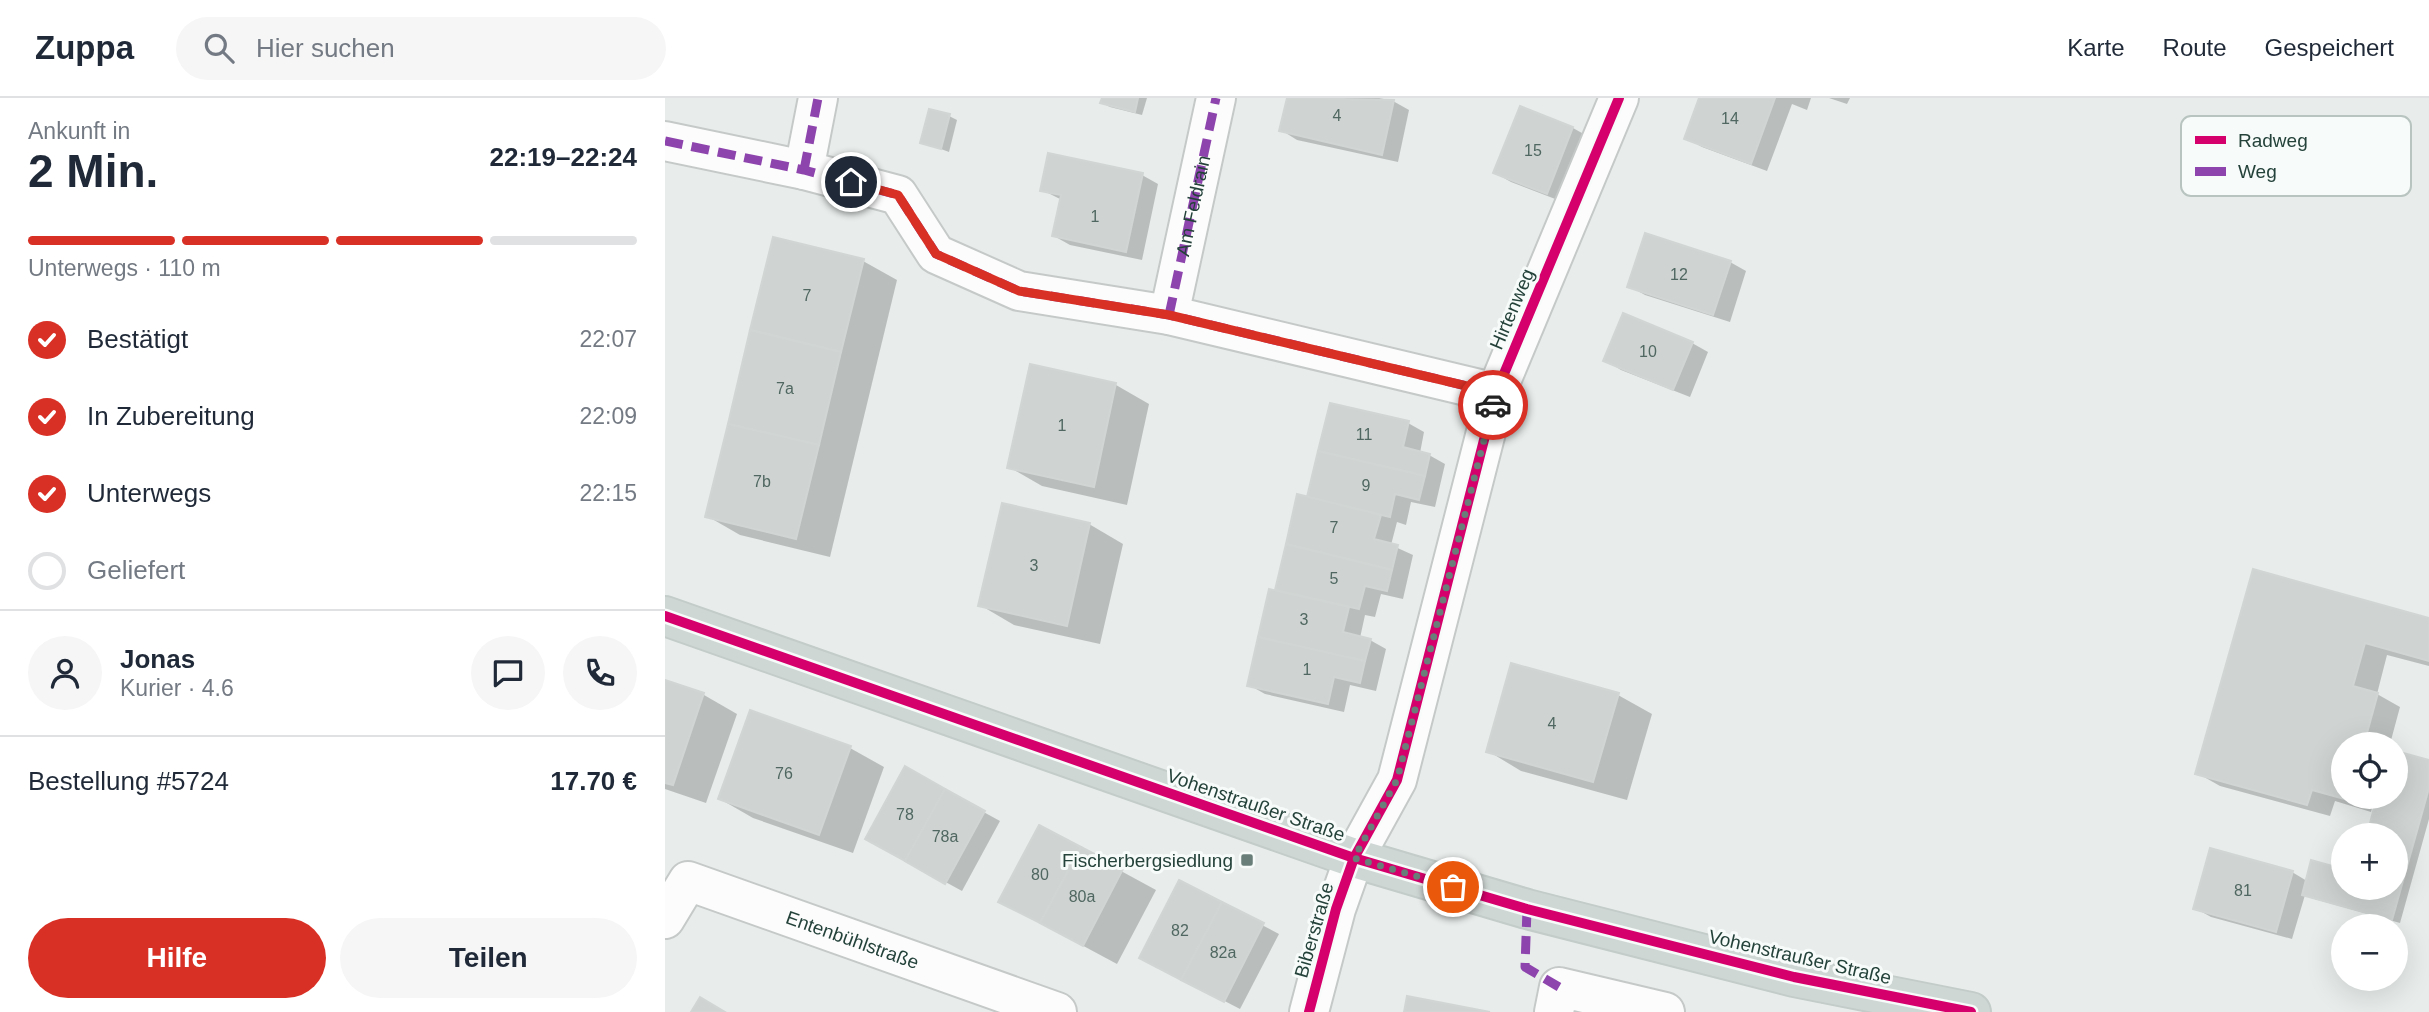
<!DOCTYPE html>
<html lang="de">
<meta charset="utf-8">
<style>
body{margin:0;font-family:Helvetica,sans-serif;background:#f6f6f7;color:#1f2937;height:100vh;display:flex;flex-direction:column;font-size:26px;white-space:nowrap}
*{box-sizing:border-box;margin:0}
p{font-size:23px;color:#747a83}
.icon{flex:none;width:38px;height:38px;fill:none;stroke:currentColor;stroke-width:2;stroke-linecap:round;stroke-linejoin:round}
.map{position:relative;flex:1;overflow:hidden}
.side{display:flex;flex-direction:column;background:#fff;width:665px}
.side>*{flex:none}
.fabs{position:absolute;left:1666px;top:634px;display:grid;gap:14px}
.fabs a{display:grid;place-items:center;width:77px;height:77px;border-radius:50%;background:#fff;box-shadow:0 7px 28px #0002;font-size:35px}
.pin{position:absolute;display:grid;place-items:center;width:60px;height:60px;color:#fff;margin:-30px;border:4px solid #fff;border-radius:50%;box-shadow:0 2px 7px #0007}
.courier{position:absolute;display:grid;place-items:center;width:70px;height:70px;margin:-35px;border:5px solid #d93025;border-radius:50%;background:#fff;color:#222;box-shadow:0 2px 9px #0007}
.headline em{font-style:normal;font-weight:600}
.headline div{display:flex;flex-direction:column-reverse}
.headline{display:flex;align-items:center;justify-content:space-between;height:119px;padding:0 28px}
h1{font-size:46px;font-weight:600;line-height:52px}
.bar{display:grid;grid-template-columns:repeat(4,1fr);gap:10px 7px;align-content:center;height:84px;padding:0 28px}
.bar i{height:9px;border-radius:5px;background:#e0e1e3}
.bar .active{background:#d93025}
.bar p{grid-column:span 4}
.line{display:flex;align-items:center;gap:18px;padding:0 28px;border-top:2px solid #e0e1e3}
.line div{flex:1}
.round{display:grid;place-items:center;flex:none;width:74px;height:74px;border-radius:37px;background:#f6f6f7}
ol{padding:0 28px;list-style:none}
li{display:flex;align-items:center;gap:21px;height:77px}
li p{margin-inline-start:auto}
li .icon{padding:7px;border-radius:50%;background:#d93025;color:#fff;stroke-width:4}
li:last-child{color:#747a83}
li i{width:38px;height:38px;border:4px solid #e0e1e3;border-radius:50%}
.cta{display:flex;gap:14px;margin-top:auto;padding:14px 28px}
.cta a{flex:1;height:80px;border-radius:42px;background:#d93025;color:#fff;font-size:28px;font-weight:600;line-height:80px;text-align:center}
.cta a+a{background:#f6f6f7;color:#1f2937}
header{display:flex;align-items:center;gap:42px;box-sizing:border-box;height:98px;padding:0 35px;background:#fff;border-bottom:2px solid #e0e1e3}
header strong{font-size:33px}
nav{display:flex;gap:38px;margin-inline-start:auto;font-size:24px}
.search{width:490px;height:63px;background:#f6f6f7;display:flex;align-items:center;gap:18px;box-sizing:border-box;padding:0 24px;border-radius:38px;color:#747a83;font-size:26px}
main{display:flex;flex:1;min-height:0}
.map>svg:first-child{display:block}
.shadow{fill:#0003}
.building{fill:#cfd4d2;stroke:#d1d6d4;stroke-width:2}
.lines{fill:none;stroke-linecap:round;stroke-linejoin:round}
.minor-casing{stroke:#c5cac8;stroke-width:42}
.major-casing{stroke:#c3ccc9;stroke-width:42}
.minor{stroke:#fcfcfc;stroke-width:38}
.major{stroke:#cfd7d5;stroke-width:38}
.quiet{stroke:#8e44ad;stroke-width:9;stroke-dasharray:18 9;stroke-linecap:butt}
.cycleway-casing{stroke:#f7fbf9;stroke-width:15}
.cycleway{stroke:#d6006c;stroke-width:10}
.done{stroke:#697e78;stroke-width:7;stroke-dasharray:0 12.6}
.route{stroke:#d93025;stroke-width:9}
.poi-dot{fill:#697e78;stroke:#f7fbf9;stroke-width:2.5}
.labels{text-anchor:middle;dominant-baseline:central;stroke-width:6;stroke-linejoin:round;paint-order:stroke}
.number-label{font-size:16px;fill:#506761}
.street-label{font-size:19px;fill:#24423a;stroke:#f7fbf9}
.poi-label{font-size:19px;fill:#24423a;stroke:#f7fbf9;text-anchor:end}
.key{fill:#f7fbf9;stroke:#b8c4c0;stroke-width:2}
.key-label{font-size:19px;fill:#24423a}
</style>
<header>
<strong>Zuppa</strong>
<div class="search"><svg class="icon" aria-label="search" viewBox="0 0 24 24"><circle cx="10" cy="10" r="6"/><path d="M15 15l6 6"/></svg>Hier suchen</div>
<nav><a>Karte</a><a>Route</a><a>Gespeichert</a></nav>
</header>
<main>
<section class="side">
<div class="headline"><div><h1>2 Min.</h1><p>Ankunft in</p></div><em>22:19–22:24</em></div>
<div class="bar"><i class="active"></i><i class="active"></i><i class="active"></i><i></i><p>Unterwegs · 110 m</p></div>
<ol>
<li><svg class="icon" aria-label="check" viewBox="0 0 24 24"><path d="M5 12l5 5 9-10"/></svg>Bestätigt<p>22:07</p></li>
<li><svg class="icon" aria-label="check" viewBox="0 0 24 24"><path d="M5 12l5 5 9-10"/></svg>In Zubereitung<p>22:09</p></li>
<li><svg class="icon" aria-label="check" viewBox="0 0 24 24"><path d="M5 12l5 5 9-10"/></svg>Unterwegs<p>22:15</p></li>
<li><i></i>Geliefert</li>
</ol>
<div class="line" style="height:126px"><a class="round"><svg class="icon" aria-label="person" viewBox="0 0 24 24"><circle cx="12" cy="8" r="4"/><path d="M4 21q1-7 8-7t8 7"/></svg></a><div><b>Jonas</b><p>Kurier · 4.6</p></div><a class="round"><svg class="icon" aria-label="chat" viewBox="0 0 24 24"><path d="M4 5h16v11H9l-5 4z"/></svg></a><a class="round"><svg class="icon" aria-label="phone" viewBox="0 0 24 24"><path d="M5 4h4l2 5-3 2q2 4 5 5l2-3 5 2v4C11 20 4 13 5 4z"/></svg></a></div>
<div class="line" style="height:91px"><div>Bestellung #5724</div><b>17.70 €</b></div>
<div class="cta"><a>Hilfe</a><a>Teilen</a></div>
</section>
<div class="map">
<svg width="1764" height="914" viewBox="0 0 1764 914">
<rect width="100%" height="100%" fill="#e8edeb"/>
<g class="shadow">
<path d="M 438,0 L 482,0 L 477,17 L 445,9 L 437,5 Z"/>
<path d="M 624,0 L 714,0 L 728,3 L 744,12 L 733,64 L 632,42 L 616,32 Z"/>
<path d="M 1036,0 L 1146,0 L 1142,12 L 1127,6 L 1102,73 L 1037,49 L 1021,40 Z"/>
<path d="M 1164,0 L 1185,0 L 1182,6 Z"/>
<path d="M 856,10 L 908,30 L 924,39 L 898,104 L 846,84 L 830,75 Z"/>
<path d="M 284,18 L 292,22 L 284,54 L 257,44 Z"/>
<path d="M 477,77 L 493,86 L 477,162 L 405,147 L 389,138 L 397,102 L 377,92 Z"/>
<path d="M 198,163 L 232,182 L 165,459 L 75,437 L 42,418 Z"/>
<path d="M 1065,164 L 1081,173 L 1065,224 L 980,197 L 964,188 Z"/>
<path d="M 1027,245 L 1043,254 L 1025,299 L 956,272 L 940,262 Z"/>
<path d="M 366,268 L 451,287 L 484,306 L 462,407 L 377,388 L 344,369 Z"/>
<path d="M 743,325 L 759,334 L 755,355 L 764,357 L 780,366 L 770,409 L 746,404 L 741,427 L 732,424 L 726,447 L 748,457 L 738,501 L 716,496 L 710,519 L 700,517 L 695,540 L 705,542 L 721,551 L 711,593 L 685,587 L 679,614 L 600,596 L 584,587 L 612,494 L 634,398 L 643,401 Z"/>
<path d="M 424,426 L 458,446 L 435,546 L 349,527 L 315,507 Z"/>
<path d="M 1589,473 L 1764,522 L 1764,568 L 1722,557 L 1712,596 L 1735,609 L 1725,646 L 1678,646 L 1678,698 L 1710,698 L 1706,714 L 1670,703 L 1665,718 L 1555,688 L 1532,675 Z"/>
<path d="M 0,584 L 39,597 L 72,616 L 41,705 L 0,691 Z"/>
<path d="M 953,597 L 987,616 L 962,702 L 856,673 L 823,653 Z"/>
<path d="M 185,650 L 219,669 L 188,755 L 88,720 L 55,701 Z"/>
<path d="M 1731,654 L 1764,664 L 1764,721 L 1735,825 L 1646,800 L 1640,797 L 1627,841 L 1546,819 L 1530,810 L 1627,774 L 1642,783 L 1648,764 L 1678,773 L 1678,789 L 1731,789 Z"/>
<path d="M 240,671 L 335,723 L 297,793 L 202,741 Z"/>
<path d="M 375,729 L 491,792 L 452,866 L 411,844 Z"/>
<path d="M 515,784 L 614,836 L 575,911 L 492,868 Z"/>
</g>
<g class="building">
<path d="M 437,0 L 473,0 L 470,14 L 435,5 Z"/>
<path d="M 622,0 L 729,2 L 717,57 L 614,33 Z"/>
<path d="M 1034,0 L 1110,0 L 1086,66 L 1019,41 Z"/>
<path d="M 855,8 L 908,29 L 882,96 L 828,75 Z"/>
<path d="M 264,11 L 285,16 L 276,51 L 255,45 Z"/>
<path d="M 383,55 L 478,75 L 461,154 L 387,138 L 396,97 L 375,93 Z"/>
<path d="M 980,135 L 1066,163 L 1048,217 L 962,189 Z"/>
<path d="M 108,139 L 199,161 L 176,254 L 85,232 Z"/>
<path d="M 958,215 L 1028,244 L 1008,292 L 938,263 Z"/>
<path d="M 85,232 L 176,254 L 154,347 L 63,326 Z"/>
<path d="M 365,266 L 451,285 L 429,389 L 342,370 Z"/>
<path d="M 665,305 L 744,323 L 738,349 L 765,356 L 760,378 L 653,353 Z"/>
<path d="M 63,326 L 154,347 L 131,441 L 40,419 Z"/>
<path d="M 653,353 L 760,378 L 754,402 L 730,396 L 725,419 L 642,399 Z"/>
<path d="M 632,396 L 716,417 L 709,441 L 733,447 L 727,472 L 621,446 Z"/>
<path d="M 337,405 L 425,425 L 402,528 L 313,508 Z"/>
<path d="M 621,446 L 727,472 L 722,493 L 700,488 L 694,511 L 610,492 Z"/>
<path d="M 1588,471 L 1764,520 L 1764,563 L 1700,545 L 1688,588 L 1713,595 L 1699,646 L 1678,646 L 1678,698 L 1684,698 L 1683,702 L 1647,692 L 1642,707 L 1530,676 Z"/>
<path d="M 604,491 L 684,509 L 678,534 L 706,541 L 700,563 L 593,539 Z"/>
<path d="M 593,539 L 700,563 L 695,585 L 669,579 L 663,606 L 582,588 Z"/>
<path d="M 846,565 L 954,595 L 928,684 L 821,654 Z"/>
<path d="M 0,582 L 39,595 L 8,687 L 0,685 Z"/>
<path d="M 85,612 L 186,648 L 154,737 L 53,701 Z"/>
<path d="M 1731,653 L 1764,662 L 1764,690 L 1727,822 L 1637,797 L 1646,762 L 1678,771 L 1678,789 L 1731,789 L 1731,737 L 1702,737 L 1712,698 L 1731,698 Z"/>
<path d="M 240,668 L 280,691 L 240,763 L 200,741 Z"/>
<path d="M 280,691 L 320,713 L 280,786 L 240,763 Z"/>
<path d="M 374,727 L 416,749 L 375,825 L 333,804 Z"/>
<path d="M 416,749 L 458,771 L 418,848 L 375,825 Z"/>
<path d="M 1545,750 L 1628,773 L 1611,834 L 1528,811 Z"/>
<path d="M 514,782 L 557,804 L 516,882 L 474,860 Z"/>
<path d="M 557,804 L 599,825 L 559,904 L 516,882 Z"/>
<path d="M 742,898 L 825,914 L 739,914 Z"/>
<path d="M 35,899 L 60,914 L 26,914 Z"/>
</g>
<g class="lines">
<defs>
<g id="minor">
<path d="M 0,43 L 139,72 L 233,97 L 271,156 L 354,193 L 504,217 L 831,295"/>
<path d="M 139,72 L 153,0"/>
<path id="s1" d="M 504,217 L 551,0"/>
<path id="s2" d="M 0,821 L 23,783 L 392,914"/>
<path d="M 644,914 L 671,811 L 689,760 L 732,682 L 831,295 L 954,0"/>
<path d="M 889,914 L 894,889 L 1000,914"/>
</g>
<path id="major" d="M 0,518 L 689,760 L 862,811 L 1129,879 L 1306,914"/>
</defs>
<use href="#minor" class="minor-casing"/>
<use href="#major" class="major-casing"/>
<use href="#minor" class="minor"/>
<use href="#major" class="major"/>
<g class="quiet">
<path d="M 0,43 L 139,72 L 233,97 L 271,156 L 354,193 L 504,217 L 831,295"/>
<path d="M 139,72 L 153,0"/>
<path d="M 504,217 L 551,0"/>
<path d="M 862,811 L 860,869 L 894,889"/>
</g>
<defs>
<g id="cycleway">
<path d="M 0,518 L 689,760 L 862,811 L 1129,879 L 1306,914"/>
<path d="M 644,914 L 671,811 L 689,760 L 732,682 L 831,295 L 954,0"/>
</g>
</defs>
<use href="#cycleway" class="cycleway-casing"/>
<use href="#cycleway" class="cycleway"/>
</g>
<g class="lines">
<path class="done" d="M 788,789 L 689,760 L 732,682 L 828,307"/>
<path class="route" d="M 186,84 L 233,97 L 271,156 L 354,193 L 504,217 L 831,295 L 828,307"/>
</g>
<rect class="poi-dot" x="575" y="755" width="14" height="14" rx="3.5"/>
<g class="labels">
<g class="number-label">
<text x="672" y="17">4</text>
<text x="1065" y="20">14</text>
<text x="868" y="52">15</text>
<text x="430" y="118">1</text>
<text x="1014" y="176">12</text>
<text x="142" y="197">7</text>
<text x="983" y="253">10</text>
<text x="120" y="290">7a</text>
<text x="397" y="327">1</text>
<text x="699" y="336">11</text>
<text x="97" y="383">7b</text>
<text x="701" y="387">9</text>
<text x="669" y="429">7</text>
<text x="369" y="467">3</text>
<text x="669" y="480">5</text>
<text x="639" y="521">3</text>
<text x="642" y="571">1</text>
<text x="887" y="625">4</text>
<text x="119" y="675">76</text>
<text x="240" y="716">78</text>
<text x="280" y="738">78a</text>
<text x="375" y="776">80</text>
<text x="1578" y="792">81</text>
<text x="417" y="798">80a</text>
<text x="515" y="832">82</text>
<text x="558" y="854">82a</text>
</g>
<g class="street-label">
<text stroke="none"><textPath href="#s1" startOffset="112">Am Feldrain</textPath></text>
<text transform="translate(847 211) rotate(-67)">Hirtenweg</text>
<text transform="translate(591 707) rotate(19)">Vohenstraußer Straße</text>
<text transform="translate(649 832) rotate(-74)">Biberstraße</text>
<text stroke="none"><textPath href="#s2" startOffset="219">Entenbühlstraße</textPath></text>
<text transform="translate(1135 859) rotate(13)">Vohenstraußer Straße</text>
</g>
<g class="poi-label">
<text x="568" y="762">Fischerbergsiedlung</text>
</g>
</g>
<rect x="1516" y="18" width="230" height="80" rx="10" class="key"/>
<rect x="1530" y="38" width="31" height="8" fill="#d6006c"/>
<rect x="1530" y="69" width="31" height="9" fill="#8e44ad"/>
<g class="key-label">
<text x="1573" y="49">Radweg</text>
<text x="1573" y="80">Weg</text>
</g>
</svg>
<div class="fabs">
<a><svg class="icon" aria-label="locate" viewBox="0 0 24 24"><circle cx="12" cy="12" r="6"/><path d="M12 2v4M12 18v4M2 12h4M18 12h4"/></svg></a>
<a>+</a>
<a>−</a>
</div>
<div class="pin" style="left:788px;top:789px;background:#ea580c"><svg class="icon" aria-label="bag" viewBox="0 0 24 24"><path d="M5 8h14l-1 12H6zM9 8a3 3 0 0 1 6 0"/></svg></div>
<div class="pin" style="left:186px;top:84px;background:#1f2937"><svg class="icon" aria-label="home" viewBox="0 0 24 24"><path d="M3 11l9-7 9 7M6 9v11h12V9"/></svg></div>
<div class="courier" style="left:828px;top:307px"><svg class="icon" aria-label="car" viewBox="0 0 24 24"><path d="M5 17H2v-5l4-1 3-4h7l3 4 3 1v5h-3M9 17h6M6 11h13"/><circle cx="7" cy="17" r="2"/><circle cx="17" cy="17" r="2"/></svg></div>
</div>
</main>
